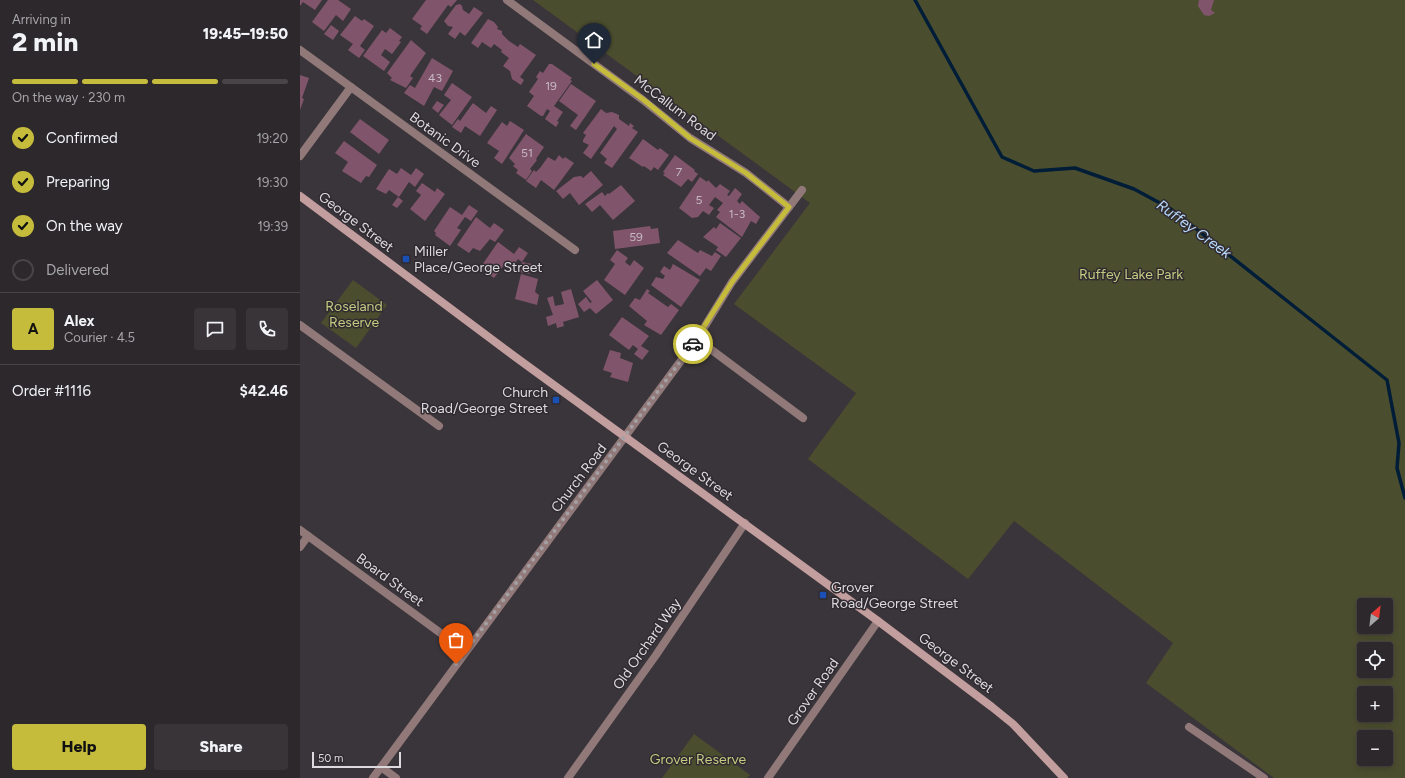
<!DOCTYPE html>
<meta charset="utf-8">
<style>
body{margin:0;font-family:Figtree,sans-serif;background:#383438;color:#f1f3f6;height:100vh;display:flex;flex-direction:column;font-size:15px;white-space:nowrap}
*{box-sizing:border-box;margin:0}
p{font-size:13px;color:#a6a6a9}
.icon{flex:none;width:22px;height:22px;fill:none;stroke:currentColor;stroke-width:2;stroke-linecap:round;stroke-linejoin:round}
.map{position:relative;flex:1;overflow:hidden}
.panel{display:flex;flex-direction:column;background:#2c282c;width:300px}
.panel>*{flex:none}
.needle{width:26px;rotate:28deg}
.fabs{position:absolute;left:1057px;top:598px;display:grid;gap:8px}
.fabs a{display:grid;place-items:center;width:36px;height:36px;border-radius:4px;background:#2c282c;box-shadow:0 2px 6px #0003,0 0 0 1px #484448;font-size:20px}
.scale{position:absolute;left:12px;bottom:10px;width:89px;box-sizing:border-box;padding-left:4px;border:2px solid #dddadd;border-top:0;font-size:11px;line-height:14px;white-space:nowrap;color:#dddadd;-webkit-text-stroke:3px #302b30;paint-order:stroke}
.pin{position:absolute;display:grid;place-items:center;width:34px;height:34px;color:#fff;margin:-41px -17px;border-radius:50% 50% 50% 0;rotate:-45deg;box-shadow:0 0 4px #0007}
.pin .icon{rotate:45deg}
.courier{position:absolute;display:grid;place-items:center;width:40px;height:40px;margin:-20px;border:3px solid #c6bc3c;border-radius:50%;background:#fff;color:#222;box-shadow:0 1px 5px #0007}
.overview em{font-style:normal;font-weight:800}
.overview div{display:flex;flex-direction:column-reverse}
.overview{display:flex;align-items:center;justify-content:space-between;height:68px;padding:0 12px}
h1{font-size:26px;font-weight:800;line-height:30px}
.bar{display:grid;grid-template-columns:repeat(4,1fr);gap:6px 4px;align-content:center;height:48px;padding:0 12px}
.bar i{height:5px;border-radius:3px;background:#484448}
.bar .on{background:#c6bc3c}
.bar p{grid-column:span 4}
.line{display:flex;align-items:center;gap:10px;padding:0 12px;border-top:1px solid #484448}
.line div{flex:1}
.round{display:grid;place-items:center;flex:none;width:42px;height:42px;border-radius:4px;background:#383438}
ol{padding:0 12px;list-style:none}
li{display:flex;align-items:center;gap:12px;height:44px}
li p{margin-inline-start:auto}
li .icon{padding:4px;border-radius:50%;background:#c6bc3c;color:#111;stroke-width:4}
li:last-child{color:#a6a6a9}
li i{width:22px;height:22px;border:2px solid #484448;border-radius:50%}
.button{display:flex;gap:8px;margin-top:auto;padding:8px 12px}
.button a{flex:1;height:46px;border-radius:4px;background:#c6bc3c;color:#111;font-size:16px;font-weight:800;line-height:46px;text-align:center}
.button a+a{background:#383438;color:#f1f3f6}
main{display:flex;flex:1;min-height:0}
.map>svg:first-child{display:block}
.green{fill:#4b4d2f;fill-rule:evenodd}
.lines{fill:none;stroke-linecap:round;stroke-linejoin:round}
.stream{stroke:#001d38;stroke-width:3.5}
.building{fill:#80556c}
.minor{stroke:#917979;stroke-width:8}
.secondary{stroke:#c39e9f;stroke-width:8}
.done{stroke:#a4a0a4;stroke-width:4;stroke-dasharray:0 7.2}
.route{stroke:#c6bc3c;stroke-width:5}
.transit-dot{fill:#1a4fb4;stroke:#302b30;stroke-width:1.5}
.labels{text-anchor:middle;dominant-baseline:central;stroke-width:3;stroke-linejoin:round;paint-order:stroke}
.number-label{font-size:12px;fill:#c6b9c1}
.street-label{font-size:14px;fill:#dddadd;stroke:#302b30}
.poi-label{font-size:14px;fill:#dddadd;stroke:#302b30;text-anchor:start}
.park-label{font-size:14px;fill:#c6cb81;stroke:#302b30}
.water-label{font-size:15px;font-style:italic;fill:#b8d9fa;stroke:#302b30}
</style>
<main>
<section class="panel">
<div class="overview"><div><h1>2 min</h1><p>Arriving in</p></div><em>19:45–19:50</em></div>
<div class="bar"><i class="on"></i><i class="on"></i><i class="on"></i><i></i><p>On the way · 230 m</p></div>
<ol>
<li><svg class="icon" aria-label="check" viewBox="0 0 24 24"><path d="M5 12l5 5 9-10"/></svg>Confirmed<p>19:20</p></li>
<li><svg class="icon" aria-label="check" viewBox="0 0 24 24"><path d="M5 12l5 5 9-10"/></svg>Preparing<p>19:30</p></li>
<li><svg class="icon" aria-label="check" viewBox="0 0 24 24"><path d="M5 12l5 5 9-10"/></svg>On the way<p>19:39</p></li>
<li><i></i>Delivered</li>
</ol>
<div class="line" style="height:72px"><b class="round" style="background:#c6bc3c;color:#111">A</b><div><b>Alex</b><p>Courier · 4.5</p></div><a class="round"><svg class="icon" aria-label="chat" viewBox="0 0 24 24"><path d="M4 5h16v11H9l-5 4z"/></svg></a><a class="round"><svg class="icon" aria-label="phone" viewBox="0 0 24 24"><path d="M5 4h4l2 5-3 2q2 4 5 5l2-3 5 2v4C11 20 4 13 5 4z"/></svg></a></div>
<div class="line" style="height:52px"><div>Order #1116</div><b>$42.46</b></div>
<div class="button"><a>Help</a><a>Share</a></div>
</section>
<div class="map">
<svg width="1105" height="778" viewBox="0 0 1105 778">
<rect width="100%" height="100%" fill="#3a353a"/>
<g class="green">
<path d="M 233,0 L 1105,0 L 1105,778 L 974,778 L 846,683 L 873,643 L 714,521 L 668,579 L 508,459 L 556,393 L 434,304 L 510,203 ZM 1064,605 L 1086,605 L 1086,627 L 1064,627 ZM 1064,649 L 1086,649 L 1086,671 L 1064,671 ZM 1064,693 L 1086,693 L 1086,715 L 1064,715 ZM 1064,737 L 1086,737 L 1086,759 L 1064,759 Z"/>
<path d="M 53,280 L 87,305 L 56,348 L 21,323 Z"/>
<path d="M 394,734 L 450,775 L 447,778 L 362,778 Z"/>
</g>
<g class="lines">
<path class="stream" d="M 615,0 L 702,157 L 734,171 L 775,168 L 834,189 L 871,209 L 1087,380 L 1099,443 L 1097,468 L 1105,498"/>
</g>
<g class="building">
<path d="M 0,0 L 22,0 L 15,10 L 3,2 L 0,6 Z"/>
<path d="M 28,0 L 38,0 L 51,9 L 43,21 L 36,15 L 24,31 L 12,22 Z"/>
<path d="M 126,0 L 157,0 L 151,7 L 148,5 L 127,34 L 120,29 L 122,26 L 112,19 Z"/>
<path d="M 899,0 L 914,0 L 911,10 L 915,13 L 909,16 L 904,15 L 898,6 Z"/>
<path d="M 160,4 L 162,6 L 163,10 L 169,14 L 174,7 L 183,13 L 165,36 L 160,32 L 155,39 L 148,34 L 153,27 L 148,26 L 144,21 L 156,5 Z"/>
<path d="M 55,16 L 62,21 L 64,19 L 74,26 L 60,46 L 65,50 L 59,58 L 48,50 L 53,44 L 40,35 Z"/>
<path d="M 188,19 L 194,22 L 198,27 L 197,29 L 202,31 L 202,34 L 209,41 L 218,47 L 220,44 L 236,55 L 220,77 L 224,80 L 221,85 L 212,79 L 210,71 L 203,66 L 209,58 L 201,52 L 202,50 L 194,44 L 191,48 L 182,42 L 178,48 L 171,43 Z"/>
<path d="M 31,25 L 39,31 L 33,40 L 24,34 Z"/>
<path d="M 90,28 L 102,37 L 99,41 L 101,42 L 92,54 L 85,49 L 81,55 L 90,62 L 84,71 L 63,56 L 82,30 L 86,33 Z"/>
<path d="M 111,40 L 126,53 L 110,76 L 113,78 L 106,88 L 90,80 L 92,78 L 87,73 Z"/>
<path d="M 132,58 L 153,71 L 142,91 L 134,87 L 124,106 L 104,93 L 110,85 L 115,88 Z"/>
<path d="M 249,64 L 252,64 L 272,78 L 270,80 L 272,81 L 254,106 L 263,112 L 257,121 L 259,122 L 256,127 L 245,119 L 250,111 L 247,109 L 243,116 L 241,116 L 227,106 L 234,96 L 229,92 L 238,79 L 236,77 L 240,71 L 243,73 Z"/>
<path d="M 0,75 L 9,78 L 2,98 L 4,99 L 0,110 Z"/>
<path d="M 152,83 L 172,97 L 152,125 L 139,115 L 151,100 L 144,95 Z"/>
<path d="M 271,84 L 296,101 L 276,130 L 270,126 L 278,115 L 259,101 Z"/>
<path d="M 137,101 L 144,105 L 138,113 L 132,108 Z"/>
<path d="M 173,103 L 186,113 L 191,106 L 197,110 L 180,136 L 165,126 L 161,133 L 152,127 L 158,119 L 160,121 Z"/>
<path d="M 301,109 L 306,113 L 312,112 L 319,115 L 319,119 L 329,126 L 330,123 L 334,126 L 332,128 L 338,132 L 312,168 L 304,163 L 307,159 L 300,153 L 317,129 L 314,126 L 291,159 L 283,153 L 289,145 L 283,142 L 283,140 L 286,135 L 283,133 Z"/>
<path d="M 60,119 L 89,140 L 79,154 L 50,132 Z"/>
<path d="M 210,121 L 224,130 L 202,164 L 194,158 L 199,151 L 187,143 L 202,122 L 207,126 Z"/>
<path d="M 226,134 L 244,147 L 236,159 L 237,160 L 230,169 L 232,171 L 226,180 L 216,173 L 218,170 L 213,166 L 215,164 L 209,158 Z"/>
<path d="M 343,139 L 358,150 L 360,148 L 369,155 L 358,170 L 354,167 L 351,171 L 344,166 L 343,167 L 329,158 Z"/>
<path d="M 44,141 L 77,165 L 69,177 L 66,176 L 61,183 L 42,171 L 48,162 L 35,153 Z"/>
<path d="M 259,155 L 263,159 L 265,157 L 274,163 L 254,190 L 241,180 L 236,188 L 226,181 L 234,170 L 236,172 L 240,168 L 248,157 L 255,161 Z"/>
<path d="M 375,155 L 395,170 L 394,171 L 398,174 L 392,182 L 388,179 L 381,187 L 363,175 L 365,173 L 363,172 Z"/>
<path d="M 101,168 L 111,175 L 116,168 L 124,174 L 115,187 L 109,182 L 99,197 L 89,190 L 86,194 L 76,189 L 89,169 L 97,174 Z"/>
<path d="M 291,171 L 303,185 L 279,205 L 270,193 L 263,199 L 256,191 L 274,177 L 281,176 L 283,178 Z"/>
<path d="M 400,177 L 407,182 L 408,180 L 416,188 L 420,184 L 430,191 L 427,195 L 429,196 L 435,188 L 442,194 L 437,201 L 440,204 L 442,201 L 460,217 L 456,224 L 451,221 L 442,237 L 416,217 L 420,212 L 417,210 L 423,203 L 415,197 L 409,205 L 414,208 L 409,215 L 403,211 L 398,217 L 392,218 L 379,208 Z"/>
<path d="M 122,183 L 135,192 L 137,188 L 145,194 L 125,221 L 110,209 L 121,195 L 116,191 Z"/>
<path d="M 321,185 L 335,201 L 313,220 L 300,205 L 292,212 L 285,204 L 302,192 L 305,196 L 308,193 L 309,194 Z"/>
<path d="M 98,197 L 103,201 L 97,208 L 92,205 Z"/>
<path d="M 169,205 L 178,211 L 171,221 L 165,217 L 157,228 L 161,230 L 150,246 L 135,235 L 136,233 L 134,231 L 150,207 L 162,215 Z"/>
<path d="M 176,217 L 190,228 L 194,223 L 204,230 L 195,242 L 190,239 L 180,251 L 173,248 L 169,253 L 157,245 Z"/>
<path d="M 420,223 L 441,238 L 426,257 L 416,250 L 418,247 L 403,237 L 414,227 L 416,229 Z"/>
<path d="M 350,226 L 351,229 L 358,228 L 360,243 L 315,249 L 313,231 Z"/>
<path d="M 378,240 L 398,253 L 400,250 L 412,256 L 415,252 L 421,256 L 411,271 L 406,268 L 400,276 L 367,253 Z"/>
<path d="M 198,242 L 214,254 L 219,247 L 228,253 L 222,262 L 218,259 L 213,266 L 207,261 L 194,278 L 180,268 Z"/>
<path d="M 317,250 L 328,258 L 325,262 L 330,266 L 334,260 L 344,268 L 325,295 L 304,280 L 315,264 L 310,260 Z"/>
<path d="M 222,262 L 232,264 L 229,274 L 219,272 Z"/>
<path d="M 373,264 L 400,280 L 381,307 L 351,285 L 356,277 L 363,279 L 365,276 L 360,272 L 364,266 L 370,270 Z"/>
<path d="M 221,274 L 238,279 L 235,292 L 239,295 L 237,305 L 215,299 Z"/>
<path d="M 297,280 L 313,300 L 296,314 L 290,308 L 284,312 L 278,304 L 286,297 L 290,303 L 292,302 L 283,291 Z"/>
<path d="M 271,289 L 279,317 L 263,322 L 264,326 L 257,328 L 256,323 L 248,326 L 246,317 L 253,315 L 247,298 L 253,296 L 255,306 L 264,304 L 261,292 Z"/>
<path d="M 347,289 L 350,291 L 348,293 L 368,307 L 371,304 L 379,310 L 361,335 L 344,325 L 347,321 L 329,306 L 335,298 L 340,300 Z"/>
<path d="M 322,317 L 349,336 L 341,346 L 349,351 L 342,360 L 334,354 L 338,349 L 333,345 L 329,350 L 309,335 Z"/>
<path d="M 310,350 L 321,353 L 320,358 L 333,363 L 328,382 L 310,377 L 312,373 L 303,370 Z"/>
</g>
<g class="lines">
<g class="minor">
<path d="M 207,0 L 343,100 L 390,138 L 446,173 L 489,207"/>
<path d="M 0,50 L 275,250"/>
<path d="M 0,156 L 51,87"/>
<path d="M 0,325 L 139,426"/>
<path d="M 397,339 L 503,418"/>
<path d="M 0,530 L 165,651"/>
<path d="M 0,547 L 8,536"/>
<path d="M 889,727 L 964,778"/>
<path d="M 81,767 L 96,778"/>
<path d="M 73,778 L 397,339 L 432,282 L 502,190"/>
<path d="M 268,778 L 356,655 L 445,523"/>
<path d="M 468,778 L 578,621"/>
</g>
<path class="secondary" d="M 0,196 L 214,356 L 578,621 L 692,707 L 713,724 L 764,778"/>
</g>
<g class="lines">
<path class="done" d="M 156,664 L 393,344"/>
<path class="route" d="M 294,64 L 344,100 L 390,138 L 446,173 L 489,207 L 432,282 L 393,344"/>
</g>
<g class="transit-dot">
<rect x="102" y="255" width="8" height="8" rx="2"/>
<rect x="252" y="396" width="8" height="8" rx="2"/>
<rect x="519" y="591" width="8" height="8" rx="2"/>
</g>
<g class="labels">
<g class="number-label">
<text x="135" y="78">43</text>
<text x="251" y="86">19</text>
<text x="227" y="153">51</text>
<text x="379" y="172">7</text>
<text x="399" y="200">5</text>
<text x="437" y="214">1-3</text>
<text x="336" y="237">59</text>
</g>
<g class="street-label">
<text transform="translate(375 108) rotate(37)">McCallum Road</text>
<text transform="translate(145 140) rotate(36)">Botanic Drive</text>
<text transform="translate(56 222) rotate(37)">George Street</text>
<text transform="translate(395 471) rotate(36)">George Street</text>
<text transform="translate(279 478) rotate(-53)">Church Road</text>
<text transform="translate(90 580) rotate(36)">Board Street</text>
<text transform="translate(347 644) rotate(-55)">Old Orchard Way</text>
<text transform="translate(656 663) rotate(37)">George Street</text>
<text transform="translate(513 692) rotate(-55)">Grover Road</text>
</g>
<g class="poi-label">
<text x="114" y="251">Miller<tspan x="114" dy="16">Place/George Street</tspan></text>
<text x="248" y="392" text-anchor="end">Church<tspan x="248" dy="16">Road/George Street</tspan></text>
<text x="531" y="587">Grover<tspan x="531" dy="16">Road/George Street</tspan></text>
</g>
<g class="park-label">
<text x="831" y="274">Ruffey Lake Park</text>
<text x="54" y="306">Roseland<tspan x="54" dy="16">Reserve</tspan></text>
<text x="398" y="759">Grover Reserve</text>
</g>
<g class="water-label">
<text transform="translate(894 229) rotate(36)">Ruffey Creek</text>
</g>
</g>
</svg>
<div class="fabs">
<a><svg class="needle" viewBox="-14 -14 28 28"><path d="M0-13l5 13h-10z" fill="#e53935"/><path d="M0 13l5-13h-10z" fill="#a6a6a9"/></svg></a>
<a><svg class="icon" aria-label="locate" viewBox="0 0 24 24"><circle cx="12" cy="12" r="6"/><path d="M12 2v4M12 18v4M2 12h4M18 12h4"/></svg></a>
<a>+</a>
<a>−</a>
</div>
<div class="scale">50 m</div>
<div class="pin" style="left:156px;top:664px;background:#ea580c"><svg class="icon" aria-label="bag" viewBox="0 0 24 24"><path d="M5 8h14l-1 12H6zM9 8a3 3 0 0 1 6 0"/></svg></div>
<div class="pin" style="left:294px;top:64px;background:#1f2937"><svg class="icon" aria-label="home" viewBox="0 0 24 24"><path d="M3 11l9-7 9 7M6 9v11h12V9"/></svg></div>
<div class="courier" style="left:393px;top:344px"><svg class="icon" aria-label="car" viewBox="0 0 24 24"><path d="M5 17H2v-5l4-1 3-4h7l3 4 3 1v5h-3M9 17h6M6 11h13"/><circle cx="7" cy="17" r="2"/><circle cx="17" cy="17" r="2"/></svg></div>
</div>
</main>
